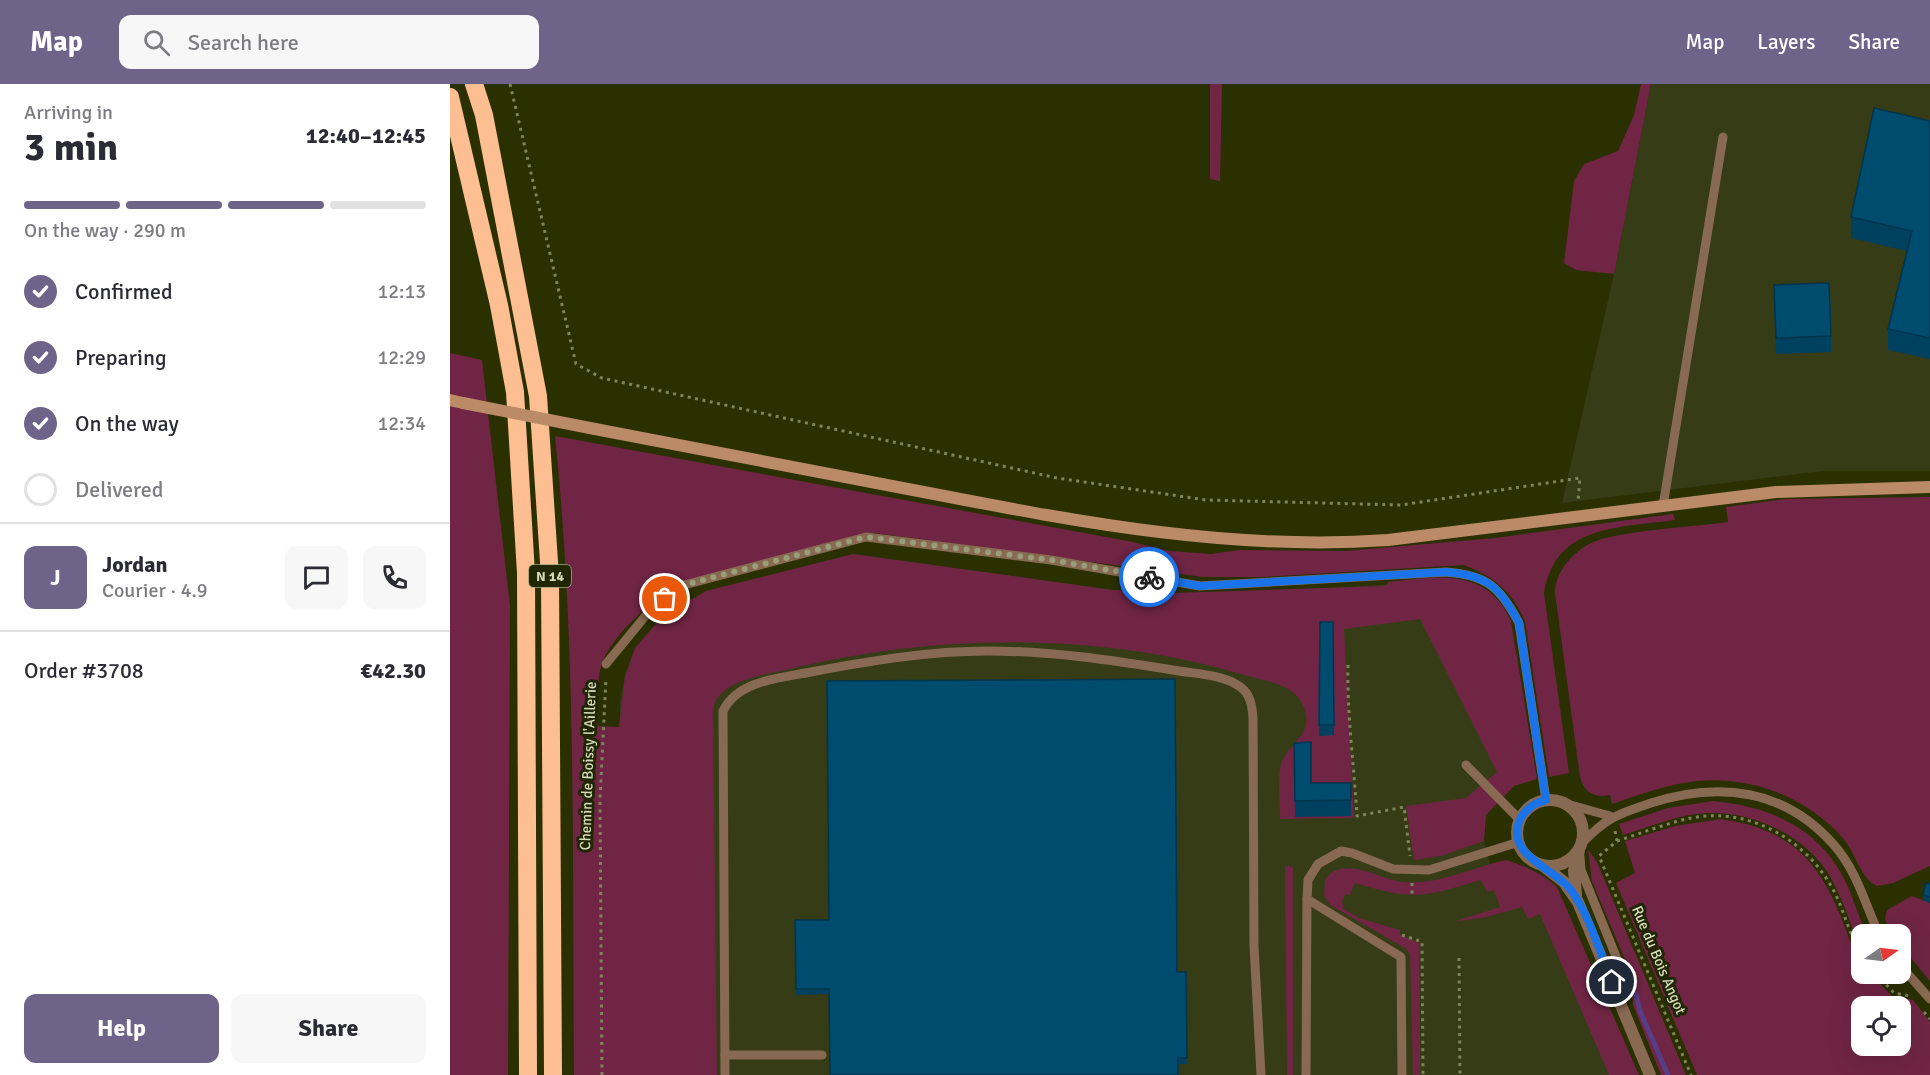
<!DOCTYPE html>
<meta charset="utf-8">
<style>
body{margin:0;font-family:Signika,sans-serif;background:#f7f7f7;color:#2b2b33;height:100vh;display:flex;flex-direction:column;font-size:22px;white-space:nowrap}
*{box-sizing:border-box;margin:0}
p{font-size:20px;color:#7c7c81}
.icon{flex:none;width:33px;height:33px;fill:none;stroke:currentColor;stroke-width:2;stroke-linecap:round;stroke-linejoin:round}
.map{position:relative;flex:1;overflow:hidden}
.sheet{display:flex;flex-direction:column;background:#fff;width:450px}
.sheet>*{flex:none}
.needle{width:39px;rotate:76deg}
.tools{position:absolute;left:1401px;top:840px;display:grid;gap:12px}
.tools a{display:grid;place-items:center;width:60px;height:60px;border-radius:12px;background:#fff;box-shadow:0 6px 24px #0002;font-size:30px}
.pin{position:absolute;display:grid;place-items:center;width:51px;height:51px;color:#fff;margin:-26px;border:3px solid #fff;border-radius:50%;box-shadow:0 2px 6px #0007}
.courier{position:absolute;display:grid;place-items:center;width:60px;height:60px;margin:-30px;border:4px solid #1a73e8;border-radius:50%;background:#fff;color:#222;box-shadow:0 2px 8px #0007}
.headline em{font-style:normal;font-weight:800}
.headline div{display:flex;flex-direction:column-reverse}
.headline{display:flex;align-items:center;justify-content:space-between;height:102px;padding:0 24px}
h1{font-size:39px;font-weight:800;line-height:45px}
.bar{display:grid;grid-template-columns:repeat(4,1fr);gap:9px 6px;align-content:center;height:72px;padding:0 24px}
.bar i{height:8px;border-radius:4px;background:#e1e1e2}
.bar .current{background:#6e648a}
.bar p{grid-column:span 4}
.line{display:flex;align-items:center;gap:15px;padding:0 24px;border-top:2px solid #e1e1e2}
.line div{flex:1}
.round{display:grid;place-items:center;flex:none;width:63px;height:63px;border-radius:12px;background:#f7f7f7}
ol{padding:0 24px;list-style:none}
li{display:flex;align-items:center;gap:18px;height:66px}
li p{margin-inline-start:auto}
li .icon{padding:6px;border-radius:50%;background:#6e648a;color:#fff;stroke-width:4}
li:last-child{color:#7c7c81}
li i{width:33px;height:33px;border:3px solid #e1e1e2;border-radius:50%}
.action{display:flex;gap:12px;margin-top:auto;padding:12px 24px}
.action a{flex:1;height:69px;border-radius:12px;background:#6e648a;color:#fff;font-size:24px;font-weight:800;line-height:69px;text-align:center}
.action a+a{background:#f7f7f7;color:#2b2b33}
header{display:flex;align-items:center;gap:36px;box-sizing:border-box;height:84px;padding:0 30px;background:#6e648a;color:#fff}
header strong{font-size:28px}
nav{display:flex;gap:33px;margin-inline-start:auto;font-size:21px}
.search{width:420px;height:54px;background:#f7f7f7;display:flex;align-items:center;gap:15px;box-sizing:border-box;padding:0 21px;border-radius:12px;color:#7c7c81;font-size:22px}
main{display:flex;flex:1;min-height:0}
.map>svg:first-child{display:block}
.built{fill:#363c15}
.green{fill:#702545;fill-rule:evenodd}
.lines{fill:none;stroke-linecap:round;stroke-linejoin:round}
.stream{stroke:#563d85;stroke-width:5}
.path{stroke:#7e855c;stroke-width:3;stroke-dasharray:3 4.5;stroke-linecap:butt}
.lane{stroke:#886952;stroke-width:9}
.street{stroke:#886952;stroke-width:12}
.secondary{stroke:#bb8a66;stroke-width:12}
.highway{stroke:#fdbf92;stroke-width:18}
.secondary-bridge{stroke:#bb8a66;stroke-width:12}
.wall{fill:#00415f}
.building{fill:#004c6f;stroke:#00354e;stroke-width:1.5}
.done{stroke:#989e78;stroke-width:6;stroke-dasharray:0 10.8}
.route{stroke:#1a73e8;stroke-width:8}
.labels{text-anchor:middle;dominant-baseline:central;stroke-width:6;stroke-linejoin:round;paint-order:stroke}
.shield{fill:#212604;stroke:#9ea483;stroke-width:1.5}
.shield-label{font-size:14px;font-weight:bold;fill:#d3dab9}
.street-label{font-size:15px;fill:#d3dab9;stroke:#212604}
</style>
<header>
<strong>Map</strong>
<div class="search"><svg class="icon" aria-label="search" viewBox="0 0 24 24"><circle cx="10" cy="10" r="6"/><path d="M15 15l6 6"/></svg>Search here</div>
<nav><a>Map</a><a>Layers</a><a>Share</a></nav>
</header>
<main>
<section class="sheet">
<div class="headline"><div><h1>3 min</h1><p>Arriving in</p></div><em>12:40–12:45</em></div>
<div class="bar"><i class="current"></i><i class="current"></i><i class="current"></i><i></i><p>On the way · 290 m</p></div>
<ol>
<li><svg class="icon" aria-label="check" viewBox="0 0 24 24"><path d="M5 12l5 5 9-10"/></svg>Confirmed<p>12:13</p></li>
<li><svg class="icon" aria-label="check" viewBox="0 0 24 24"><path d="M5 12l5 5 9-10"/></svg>Preparing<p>12:29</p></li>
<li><svg class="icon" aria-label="check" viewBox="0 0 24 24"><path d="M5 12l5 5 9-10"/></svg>On the way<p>12:34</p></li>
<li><i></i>Delivered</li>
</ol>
<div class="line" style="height:108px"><b class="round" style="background:#6e648a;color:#fff">J</b><div><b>Jordan</b><p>Courier · 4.9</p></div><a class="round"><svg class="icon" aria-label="chat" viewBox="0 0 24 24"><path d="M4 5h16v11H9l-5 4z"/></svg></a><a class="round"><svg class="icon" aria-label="phone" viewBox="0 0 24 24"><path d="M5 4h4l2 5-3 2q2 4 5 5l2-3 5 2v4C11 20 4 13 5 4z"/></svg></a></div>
<div class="line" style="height:78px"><div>Order #3708</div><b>€42.30</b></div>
<div class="action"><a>Help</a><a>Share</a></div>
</section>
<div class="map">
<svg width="1480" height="991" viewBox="0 0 1480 991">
<rect width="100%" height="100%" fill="#2a3000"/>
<g class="built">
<path d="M 1201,0 L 1480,0 L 1480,387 L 1373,387 L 1112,419 L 1164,190 Z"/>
<path d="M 403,470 L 663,506 L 724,509 L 830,507 L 961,499 L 1064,702 L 1036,731 L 1034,757 L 1042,787 L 1096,808 L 1173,991 L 168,991 L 170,617 L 175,592 L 185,564 L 213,532 L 256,508 Z"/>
</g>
<g class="green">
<path d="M 760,0 L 772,0 L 770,97 L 760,95 Z"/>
<path d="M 1191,0 L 1201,0 L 1164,190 L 1126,186 L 1114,179 L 1124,97 L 1134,80 L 1168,67 L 1184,31 Z"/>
<path d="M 0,269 L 32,276 L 60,522 L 58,991 L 0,991 Z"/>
<path d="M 105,352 L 678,457 L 720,467 L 761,470 L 789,466 L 895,467 L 1045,454 L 1223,430 L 1225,436 C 1170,444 1105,440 1094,509 L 1119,689 L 1099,693 L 1075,537 C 1062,507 1044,492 1013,481 L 813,493 L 753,493 L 425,449 L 230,498 C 204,516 161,550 151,582 C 146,600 148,623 147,642 L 169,643 L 175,592 L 185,564 L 213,532 L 256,507 L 403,470 L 663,506 L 724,509 L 932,502 L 937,501 L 938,498 C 987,492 1037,483 1061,537 L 1087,695 L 1064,702 L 1036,731 L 1034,757 L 991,772 L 964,776 L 956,722 L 1016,714 L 1047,688 L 970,535 L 894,545 L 904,734 L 830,735 C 830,718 827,697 831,680 C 838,658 870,648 850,616 C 840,600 815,597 798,592 C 648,547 486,549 335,586 C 312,591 268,597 263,625 L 267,991 L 124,991 C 122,778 127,564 105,352 Z"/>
<path d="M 1480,413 L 1480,782 L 1443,799 L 1427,802 C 1410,794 1405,767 1392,753 C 1356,713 1301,692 1247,697 C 1218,700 1189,711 1162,720 L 1160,711 C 1145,715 1134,708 1130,693 L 1105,509 C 1105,488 1123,468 1141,459 C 1170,446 1244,443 1278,438 L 1276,423 L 1336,415 Z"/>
<path d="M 1263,717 C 1316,722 1365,741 1392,791 C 1403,810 1407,831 1417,850 L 1412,850 L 1411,866 C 1401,843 1394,817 1381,794 C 1358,753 1305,727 1257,729 C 1229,730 1200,743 1173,751 L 1169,740 L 1218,724 Z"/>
<path d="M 1271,735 C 1347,746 1373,783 1398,851 C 1402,865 1412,874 1412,890 L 1420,890 L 1442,912 L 1463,916 L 1480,938 L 1480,991 L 1247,991 L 1166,799 L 1185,789 L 1175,757 L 1225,742 ZM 1412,922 L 1450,922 L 1450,962 L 1412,962 Z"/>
<path d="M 1138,765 L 1147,778 L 1236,991 L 1211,991 L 1183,921 L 1181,890 L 1142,797 Z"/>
<path d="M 1056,776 C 1075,782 1092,789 1107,803 L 1189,991 L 1159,991 L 1090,830 L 1078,835 L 1072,823 L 1037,833 L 1003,838 L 1050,823 L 1044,806 L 1037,808 L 1031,796 C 973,813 964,817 905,799 L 900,811 L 895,810 L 892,818 L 894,825 L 909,834 L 950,846 L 950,851 L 969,859 L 970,991 L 963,991 L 960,870 L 955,864 L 880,821 L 874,811 L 875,796 C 892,770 929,795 952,798 C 986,802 1023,783 1056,776 Z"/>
<path d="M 838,781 L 843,784 L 843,991 L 837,991 L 835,783 Z"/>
<path d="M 1462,812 L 1480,819 L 1480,897 L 1451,862 L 1450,850 L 1442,850 L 1435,835 L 1437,826 Z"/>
</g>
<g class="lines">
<path class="stream" d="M 1186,910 L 1190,927 L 1218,991"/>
<g class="path">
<path d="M 60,0 L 126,280 L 152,294 L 607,394 L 756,416 L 951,421 L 1130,394 L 1128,417"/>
<path d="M 898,581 C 897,632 904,681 907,732 L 954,723 L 960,772"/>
<path d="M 1165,747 L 1167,757 L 1149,772 L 1241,991"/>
<path d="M 1167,757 C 1192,749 1217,739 1241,734 C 1295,723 1350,752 1378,797 C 1393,819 1397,848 1412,871"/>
<path d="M 962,799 L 962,812"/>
<path d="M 952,851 L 972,858 L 973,991"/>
<path d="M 1009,874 L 1010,991"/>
<path d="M 1426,890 L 1444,909 L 1460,912"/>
<path d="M 1474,928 L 1480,935"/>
<path d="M 152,991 L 150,715 L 156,594"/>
</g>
<g class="lane">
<path d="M 1213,422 L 1273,53"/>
<path d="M 156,580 L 197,530 L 234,501 L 416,453 L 601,476 L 750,502 L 996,488 C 1037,491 1050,503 1069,539 L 1096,716"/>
<path d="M 1016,681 L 1070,736"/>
<path d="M 1117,720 L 1160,732"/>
<path d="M 1132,759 C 1157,733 1168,730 1201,719 C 1269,697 1335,705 1384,761 C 1407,787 1415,820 1429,850"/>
<path d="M 1130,772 L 1131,786 L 1171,885 L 1170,916"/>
<path d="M 1450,881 L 1480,915"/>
<path d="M 275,971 L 372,971"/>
<path d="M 275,991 L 273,627 C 288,596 331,594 361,588 C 419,577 478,567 538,567 C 600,567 662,576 723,586 C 744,590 772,590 789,602 C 801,610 802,622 803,634 L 804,862 L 811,991"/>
<path d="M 856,991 L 857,815"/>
<path d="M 952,991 L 951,873 L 857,815 L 858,796 L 868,780 L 891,767 L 902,769 L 943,785 L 979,786 L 1069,758"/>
</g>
<g class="street">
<circle cx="1100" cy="749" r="33"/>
<path d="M 1092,781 L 1114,798 L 1128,818 L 1200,991"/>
<path d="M 1126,811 L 1124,787 L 1129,766"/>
</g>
<g class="secondary">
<path d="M 0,316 L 13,319"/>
<path d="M 145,345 C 258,367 371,389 484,410 C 634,439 784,467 938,456 L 1326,408 L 1480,403"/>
</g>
<g class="highway">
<path d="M 24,0 L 34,31 L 88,312 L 100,493 L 103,991"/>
<path d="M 0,13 L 49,221 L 65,308 L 76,489 L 78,991"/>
</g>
<path class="secondary-bridge" d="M 13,319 L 145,345"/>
</g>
<g class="wall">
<path d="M 1480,37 L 1480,275 L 1438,266 L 1438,245 L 1457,167 L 1401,154 L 1401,133 Z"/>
<path d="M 1324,201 L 1381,252 L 1381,268 L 1326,270 Z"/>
<path d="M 870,538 L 883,538 L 884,651 L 869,652 Z"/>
<path d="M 844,659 L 861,699 L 901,699 L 901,732 L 845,733 Z"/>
<path d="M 1480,800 L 1480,819 L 1473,816 L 1473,811 Z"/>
<path d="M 345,836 L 727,888 L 737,980 L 728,980 L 379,910 L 346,911 Z"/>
</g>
<g class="building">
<path d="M 1424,24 L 1480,37 L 1480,254 L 1438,245 L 1462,147 L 1401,133 Z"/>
<path d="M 1379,199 L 1381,252 L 1326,254 L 1324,201 Z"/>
<path d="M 870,538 L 883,538 L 884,641 L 869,641 Z"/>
<path d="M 725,595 L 727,888 L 736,888 L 737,974 L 728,974 L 728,991 L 380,991 L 379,905 L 346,905 L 345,836 L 379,836 L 377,597 Z"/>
<path d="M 861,658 L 861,699 L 901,699 L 901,716 L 845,717 L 844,659 Z"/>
<path d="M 1476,799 L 1480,800 L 1480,813 L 1473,811 Z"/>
</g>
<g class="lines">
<path class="done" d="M 215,515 L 234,501 L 416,453 L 601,476 L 699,493"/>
<path class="route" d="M 699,493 L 750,502 L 996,488 C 1037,491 1050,503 1069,539 L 1096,716 C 1084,719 1074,725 1069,738 C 1057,774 1107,784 1123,809 C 1141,835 1150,870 1162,898"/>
</g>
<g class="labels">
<rect class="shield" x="79" y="481" width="42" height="22" rx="4.5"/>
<g class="shield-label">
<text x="100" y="492">N 14</text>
</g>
<g class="street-label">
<text transform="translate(138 682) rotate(-88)">Chemin de Boissy l'Aillerie</text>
<text transform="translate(1209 876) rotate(67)">Rue du Bois Angot</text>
</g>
</g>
</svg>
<div class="tools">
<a><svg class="needle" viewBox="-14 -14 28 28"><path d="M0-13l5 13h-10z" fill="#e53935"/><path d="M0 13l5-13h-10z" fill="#7c7c81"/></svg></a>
<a><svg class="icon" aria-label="locate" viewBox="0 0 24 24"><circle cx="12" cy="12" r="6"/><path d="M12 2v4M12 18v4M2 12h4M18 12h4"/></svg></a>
</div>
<div class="pin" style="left:215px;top:515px;background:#ea580c"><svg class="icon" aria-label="bag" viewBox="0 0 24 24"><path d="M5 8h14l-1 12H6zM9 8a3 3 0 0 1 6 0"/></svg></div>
<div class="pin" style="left:1162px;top:898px;background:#1f2937"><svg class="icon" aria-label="home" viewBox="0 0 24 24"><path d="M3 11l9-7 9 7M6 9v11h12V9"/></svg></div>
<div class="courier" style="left:699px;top:493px"><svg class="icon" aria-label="bike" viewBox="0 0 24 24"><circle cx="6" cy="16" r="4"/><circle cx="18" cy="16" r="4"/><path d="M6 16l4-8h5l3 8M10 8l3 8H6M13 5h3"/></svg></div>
</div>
</main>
